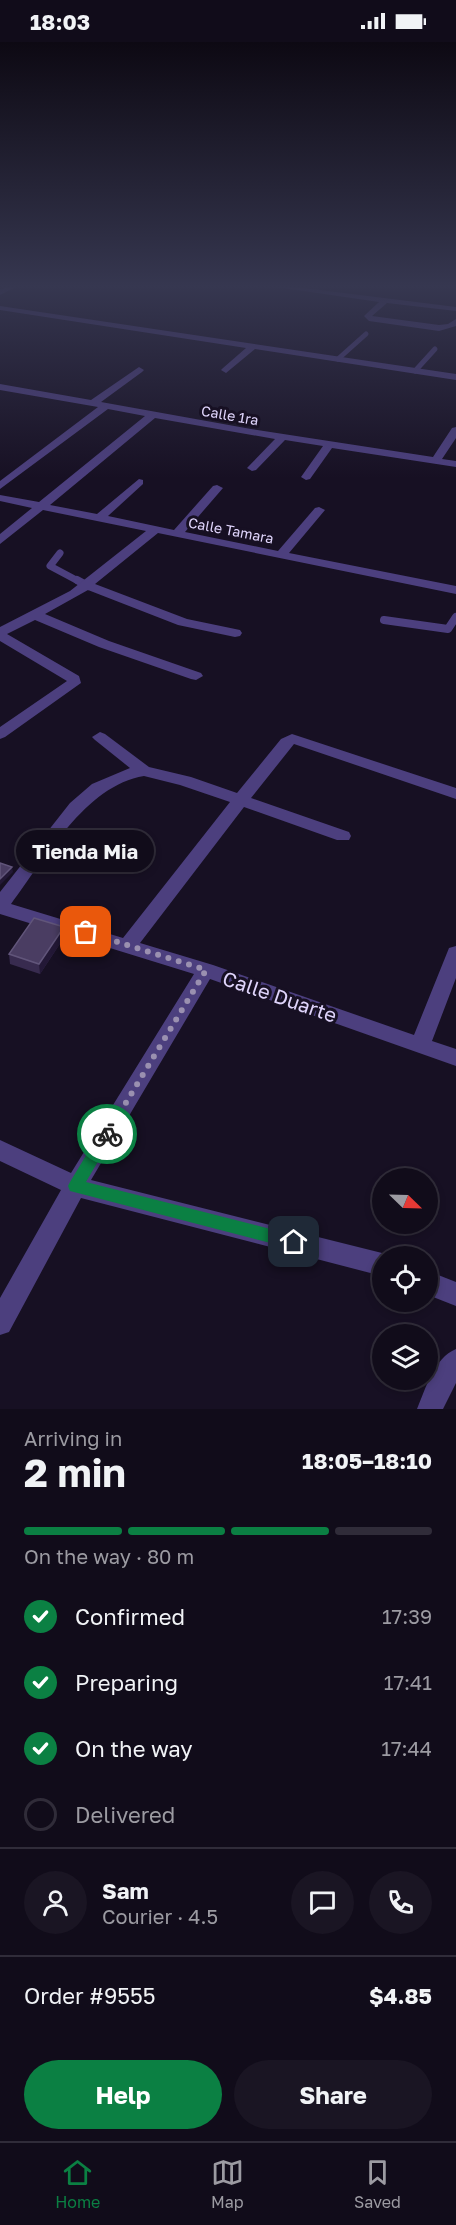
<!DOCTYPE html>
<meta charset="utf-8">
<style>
body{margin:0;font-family:"Golos Text",sans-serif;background:#1a1523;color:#f1f3f6;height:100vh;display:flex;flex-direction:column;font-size:22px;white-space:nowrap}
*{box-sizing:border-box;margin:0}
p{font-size:20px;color:#9c9ba2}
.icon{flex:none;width:33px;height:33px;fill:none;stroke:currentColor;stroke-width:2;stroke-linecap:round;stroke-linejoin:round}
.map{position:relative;height:1367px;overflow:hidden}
.side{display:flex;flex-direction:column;background:#110c1a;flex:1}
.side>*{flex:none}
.needle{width:39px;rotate:113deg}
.buttons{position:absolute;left:372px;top:1126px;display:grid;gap:12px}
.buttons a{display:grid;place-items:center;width:66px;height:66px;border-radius:50%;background:#110c1a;box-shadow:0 3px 9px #0003,0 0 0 2px #302c39;font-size:30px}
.pin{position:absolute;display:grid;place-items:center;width:51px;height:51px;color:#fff;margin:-26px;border-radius:12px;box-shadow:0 3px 9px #0006}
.courier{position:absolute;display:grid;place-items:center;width:60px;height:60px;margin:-30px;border:4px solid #0b8043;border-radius:50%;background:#fff;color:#222;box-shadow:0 2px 8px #0007}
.bubble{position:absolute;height:42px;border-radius:21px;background:#110c1a;box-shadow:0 3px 9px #0003,0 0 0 2px #302c39;font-size:20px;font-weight:700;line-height:42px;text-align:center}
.headline em{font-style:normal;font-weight:700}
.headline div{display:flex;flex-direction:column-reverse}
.headline{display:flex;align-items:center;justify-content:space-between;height:102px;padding:0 24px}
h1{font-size:39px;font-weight:700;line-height:45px}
.bar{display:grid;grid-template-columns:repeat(4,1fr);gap:9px 6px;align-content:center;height:72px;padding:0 24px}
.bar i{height:8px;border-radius:4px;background:#302c39}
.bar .on{background:#0b8043}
.bar p{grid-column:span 4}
.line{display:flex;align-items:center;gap:15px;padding:0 24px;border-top:2px solid #302c39}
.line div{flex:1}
.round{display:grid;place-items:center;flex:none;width:63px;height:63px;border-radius:32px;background:#1a1523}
ol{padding:0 24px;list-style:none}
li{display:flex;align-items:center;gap:18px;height:66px}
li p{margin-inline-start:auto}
li .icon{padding:6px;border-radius:50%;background:#0b8043;color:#fff;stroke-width:4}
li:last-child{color:#9c9ba2}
li i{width:33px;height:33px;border:3px solid #302c39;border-radius:50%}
.action{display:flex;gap:12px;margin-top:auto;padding:12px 24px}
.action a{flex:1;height:69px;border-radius:36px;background:#0b8043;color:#fff;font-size:24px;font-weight:700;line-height:69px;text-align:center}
.action a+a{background:#1a1523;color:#f1f3f6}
.status{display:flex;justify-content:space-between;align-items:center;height:42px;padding:0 30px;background:#110c1a;direction:ltr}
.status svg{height:16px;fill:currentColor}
.dock{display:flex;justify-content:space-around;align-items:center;height:84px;border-top:2px solid #302c39;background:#110c1a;font-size:16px;color:#9c9ba2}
.dock a{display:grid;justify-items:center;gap:3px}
.dock .on{color:#0b8043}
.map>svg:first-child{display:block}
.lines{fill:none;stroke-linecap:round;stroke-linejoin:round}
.service-far2{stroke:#4c3f7e;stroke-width:5}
.service-far1{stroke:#4c3f7e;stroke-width:7}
.service{stroke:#4c3f7e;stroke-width:8}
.minor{fill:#4c3f7e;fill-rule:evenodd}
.wall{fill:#382b4f}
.shaded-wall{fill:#231836}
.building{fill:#4a3d62;stroke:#61557a;stroke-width:1.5}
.route{fill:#0b8043}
.done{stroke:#9a90b0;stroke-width:6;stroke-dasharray:0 10.8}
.labels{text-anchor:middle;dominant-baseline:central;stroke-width:6;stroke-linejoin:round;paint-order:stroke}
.far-street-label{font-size:14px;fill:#e0d5fc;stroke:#171023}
.near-street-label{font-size:20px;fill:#e0d5fc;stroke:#171023}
</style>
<div class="status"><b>18:03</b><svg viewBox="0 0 49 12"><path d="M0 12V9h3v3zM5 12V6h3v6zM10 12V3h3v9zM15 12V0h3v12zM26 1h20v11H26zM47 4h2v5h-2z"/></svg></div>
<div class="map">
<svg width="456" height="1367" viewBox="0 0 456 1367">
<rect width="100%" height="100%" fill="#171023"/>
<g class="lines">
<g class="service-far2">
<path d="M 338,317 L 366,292"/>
<path d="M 415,329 L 435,307"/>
</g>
<path class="service-far1" d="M 60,511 L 50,524 L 80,540"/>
<g class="service">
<path d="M 77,538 L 88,544"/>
<path d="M 384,578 L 448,587 L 456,575"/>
</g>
<g class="minor">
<path d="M 7,245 L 16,245 L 0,253 L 0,248 Z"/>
<path d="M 276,245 L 296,245 L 456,265 L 456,269 L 387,261 L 372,274 L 439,283 L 448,282 L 456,277 L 456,284 L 439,289 L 369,279 L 364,274 L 379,260 Z"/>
<path d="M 0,264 L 456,332 L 456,338 L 255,307 L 226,331 L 221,328 L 223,326 L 246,306 L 0,268 Z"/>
<path d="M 139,325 L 144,328 L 142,330 L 101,360 L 251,387 L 433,415 L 452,386 L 456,385 L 456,396 L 442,417 L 456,419 L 456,425 L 332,406 L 310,437 L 306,438 L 301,435 L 323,404 L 285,398 L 256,428 L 252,429 L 247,426 L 275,397 L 155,376 L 50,463 L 97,472 L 139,437 L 143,438 L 143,442 L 108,474 L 174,488 L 213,444 L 217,443 L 223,446 L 185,490 L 278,509 L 315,466 L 319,465 L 325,468 L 289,511 L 456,544 L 456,552 L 158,491 L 95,542 L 187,577 L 240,588 L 242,591 L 240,594 L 235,595 L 178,583 L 88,548 L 45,572 L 109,599 L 201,631 L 203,634 L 196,638 L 191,637 L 99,605 L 35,578 L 7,592 L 79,634 L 81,641 L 5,695 L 0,697 L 0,685 L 67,639 L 0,599 L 0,585 L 70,549 L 146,489 L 43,468 L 0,502 L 0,492 L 32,466 L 0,459 L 0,453 L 39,460 L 145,374 L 108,367 L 0,447 L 0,439 L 98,365 L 0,348 L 0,342 L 91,358 Z"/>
<path d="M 100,690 L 105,692 L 149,725 L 191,735 L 237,751 L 281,697 L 292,692 L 456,746 L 456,757 L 294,702 L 251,756 L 349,790 L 351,794 L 349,798 L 337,798 L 244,765 L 140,901 L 213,923 L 414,993 L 447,911 L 449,906 L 456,904 L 456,936 L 432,999 L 456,1007 L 456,1024 L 210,937 L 91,1138 L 382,1211 L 391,1215 L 382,1215 L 382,1234 L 81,1156 L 9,1290 L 0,1293 L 0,1256 L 61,1148 L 0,1119 L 0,1098 L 71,1131 L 194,932 L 0,872 L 0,850 L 70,761 L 92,742 L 130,726 L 95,698 L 92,695 ZM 144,734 L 180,743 L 230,760 L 123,896 L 11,862 C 44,818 86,743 144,734 Z"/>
<path d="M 428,1229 L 456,1240 L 456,1264 L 428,1253 Z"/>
<path d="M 456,1307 L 456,1341 L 443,1367 L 417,1367 C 426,1346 434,1316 456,1307 Z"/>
</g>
</g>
<path class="wall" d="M 64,885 L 65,894 L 40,932 L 10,922 L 9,912 Z"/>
<g class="shaded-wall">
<path d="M 12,825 L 13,830 L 0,843 L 0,837 Z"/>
<path d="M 64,885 L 65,894 L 40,932 L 39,922 Z"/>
</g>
<g class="building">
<path d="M 0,821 L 12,825 L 0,837 Z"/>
<path d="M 34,876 L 64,885 L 39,922 L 9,912 Z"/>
</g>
<linearGradient id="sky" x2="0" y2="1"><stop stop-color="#0d0913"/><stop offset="0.56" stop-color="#363750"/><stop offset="1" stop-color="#363750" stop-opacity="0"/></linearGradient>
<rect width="456" height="436" fill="url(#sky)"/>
<path class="route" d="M 107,1086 L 112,1087 L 114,1092 L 86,1140 L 294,1193 L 299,1195 L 302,1200 L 299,1205 L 294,1207 L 70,1149 L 68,1144 L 70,1140 L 102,1087 Z"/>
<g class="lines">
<path class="done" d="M 86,890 L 206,928 L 107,1092"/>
</g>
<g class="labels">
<g class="far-street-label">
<text transform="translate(230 373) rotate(10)">Calle 1ra</text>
<text transform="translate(231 488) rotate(11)">Calle Tamara</text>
</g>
<g class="near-street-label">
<text transform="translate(280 954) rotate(19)">Calle Duarte</text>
</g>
</g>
</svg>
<div class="buttons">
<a><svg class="needle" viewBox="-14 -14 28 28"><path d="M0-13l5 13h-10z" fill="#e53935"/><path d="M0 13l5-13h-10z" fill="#9c9ba2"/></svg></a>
<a><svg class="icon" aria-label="locate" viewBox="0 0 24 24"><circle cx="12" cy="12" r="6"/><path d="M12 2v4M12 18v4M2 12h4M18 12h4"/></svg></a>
<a><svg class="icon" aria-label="layers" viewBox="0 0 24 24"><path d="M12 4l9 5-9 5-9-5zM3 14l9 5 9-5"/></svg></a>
</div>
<div class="pin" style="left:86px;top:890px;background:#ea580c"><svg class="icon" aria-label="bag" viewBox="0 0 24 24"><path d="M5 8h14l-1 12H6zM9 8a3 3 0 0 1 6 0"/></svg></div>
<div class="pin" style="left:294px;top:1200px;background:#1f2937"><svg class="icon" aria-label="home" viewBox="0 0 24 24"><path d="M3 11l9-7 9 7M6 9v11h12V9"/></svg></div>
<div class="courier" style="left:107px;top:1092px"><svg class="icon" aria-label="bike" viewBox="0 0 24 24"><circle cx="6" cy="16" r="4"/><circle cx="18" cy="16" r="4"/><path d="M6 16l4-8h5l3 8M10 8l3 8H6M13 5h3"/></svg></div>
<div class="bubble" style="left:16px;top:788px;width:138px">Tienda Mia</div>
</div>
<section class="side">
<div class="headline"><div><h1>2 min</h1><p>Arriving in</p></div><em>18:05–18:10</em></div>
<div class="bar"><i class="on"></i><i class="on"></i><i class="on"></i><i></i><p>On the way · 80 m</p></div>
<ol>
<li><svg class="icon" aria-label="check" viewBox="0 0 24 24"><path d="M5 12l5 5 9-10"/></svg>Confirmed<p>17:39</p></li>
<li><svg class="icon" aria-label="check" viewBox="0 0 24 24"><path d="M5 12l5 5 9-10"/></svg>Preparing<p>17:41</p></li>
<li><svg class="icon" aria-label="check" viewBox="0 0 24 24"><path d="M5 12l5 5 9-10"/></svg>On the way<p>17:44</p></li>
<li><i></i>Delivered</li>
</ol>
<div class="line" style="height:108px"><a class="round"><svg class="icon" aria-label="person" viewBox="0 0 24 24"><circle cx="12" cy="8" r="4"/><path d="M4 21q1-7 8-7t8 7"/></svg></a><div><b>Sam</b><p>Courier · 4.5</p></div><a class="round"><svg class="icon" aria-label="chat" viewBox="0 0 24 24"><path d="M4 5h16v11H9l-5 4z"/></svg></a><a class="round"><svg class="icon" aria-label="phone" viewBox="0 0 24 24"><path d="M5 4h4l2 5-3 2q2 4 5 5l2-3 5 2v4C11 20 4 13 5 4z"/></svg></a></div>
<div class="line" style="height:78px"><div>Order #9555</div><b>$4.85</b></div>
<div class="action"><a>Help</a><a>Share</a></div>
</section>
<nav class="dock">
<a class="on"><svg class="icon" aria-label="home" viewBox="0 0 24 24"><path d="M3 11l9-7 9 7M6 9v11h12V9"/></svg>Home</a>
<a><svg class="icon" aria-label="map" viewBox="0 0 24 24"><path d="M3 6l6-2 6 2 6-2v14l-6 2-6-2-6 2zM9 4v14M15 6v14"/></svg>Map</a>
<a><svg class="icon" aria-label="saved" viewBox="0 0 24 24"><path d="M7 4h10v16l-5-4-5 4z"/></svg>Saved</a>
</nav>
